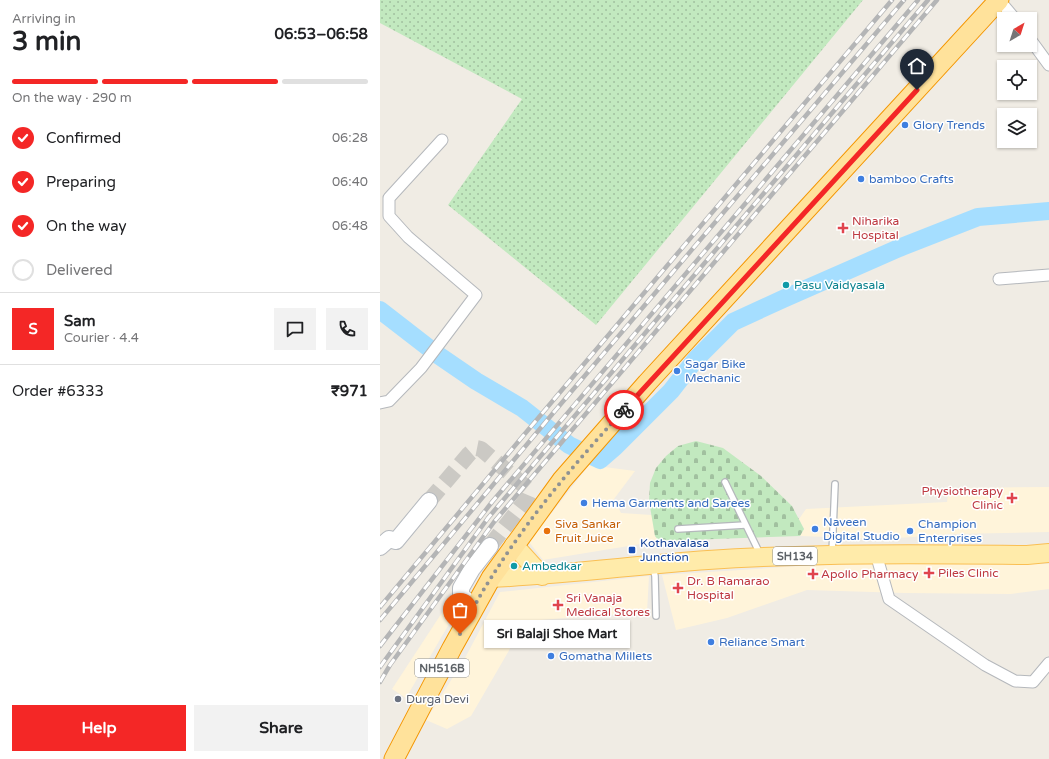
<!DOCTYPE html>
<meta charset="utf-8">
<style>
body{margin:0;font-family:"Varela Round",sans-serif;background:#f2f2f2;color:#202124;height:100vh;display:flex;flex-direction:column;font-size:15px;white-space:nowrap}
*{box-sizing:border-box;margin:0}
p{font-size:13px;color:#757577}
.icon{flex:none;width:22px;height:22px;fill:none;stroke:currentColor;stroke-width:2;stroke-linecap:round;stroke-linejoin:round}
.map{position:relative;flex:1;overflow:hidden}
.sheet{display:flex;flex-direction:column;background:#fff;width:380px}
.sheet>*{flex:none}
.needle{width:26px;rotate:39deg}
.tools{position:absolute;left:617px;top:12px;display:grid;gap:8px}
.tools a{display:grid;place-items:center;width:40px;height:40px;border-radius:0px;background:#fff;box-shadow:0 1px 3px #0004;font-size:20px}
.pin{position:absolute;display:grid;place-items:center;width:34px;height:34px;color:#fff;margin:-41px -17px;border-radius:50% 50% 50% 0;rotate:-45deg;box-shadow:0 0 4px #0007}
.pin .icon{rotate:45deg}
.courier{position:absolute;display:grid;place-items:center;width:40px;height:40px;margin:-20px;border:3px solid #f42726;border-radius:50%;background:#fff;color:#222;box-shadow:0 1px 5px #0007}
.bubble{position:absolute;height:28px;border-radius:0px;background:#fff;box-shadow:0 1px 3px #0004;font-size:13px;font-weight:700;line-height:28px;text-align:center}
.summary em{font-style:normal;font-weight:700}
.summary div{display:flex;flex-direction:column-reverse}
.summary{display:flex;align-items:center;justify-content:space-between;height:68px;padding:0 12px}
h1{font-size:26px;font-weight:700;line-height:30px}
.bar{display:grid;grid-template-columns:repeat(4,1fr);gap:6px 4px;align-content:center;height:48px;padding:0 12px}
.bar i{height:5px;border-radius:3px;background:#e0e0e0}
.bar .active{background:#f42726}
.bar p{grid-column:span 4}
.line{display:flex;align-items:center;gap:10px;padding:0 12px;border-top:1px solid #e0e0e0}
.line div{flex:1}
.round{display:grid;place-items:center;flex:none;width:42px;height:42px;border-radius:0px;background:#f2f2f2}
ol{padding:0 12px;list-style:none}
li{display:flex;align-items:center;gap:12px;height:44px}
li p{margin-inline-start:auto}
li .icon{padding:4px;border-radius:50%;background:#f42726;color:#fff;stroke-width:4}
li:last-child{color:#757577}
li i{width:22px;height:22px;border:2px solid #e0e0e0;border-radius:50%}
.primary-button{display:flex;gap:8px;margin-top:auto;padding:8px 12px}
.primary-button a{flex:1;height:46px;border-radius:0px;background:#f42726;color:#fff;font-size:16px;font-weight:700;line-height:46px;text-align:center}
.primary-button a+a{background:#f2f2f2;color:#202124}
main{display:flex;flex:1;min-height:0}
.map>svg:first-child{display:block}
.commercial{fill:#fff4da}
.grass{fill:url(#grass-dots)}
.cemetery{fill:url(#cemetery-stones)}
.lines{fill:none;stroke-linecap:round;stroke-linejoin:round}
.river{stroke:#a5deff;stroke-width:18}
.secondary-tunnel{stroke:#cbc9c4;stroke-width:16;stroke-dasharray:16 8;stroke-linecap:butt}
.service-casing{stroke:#b5b8bc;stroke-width:8}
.minor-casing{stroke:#b5b8bc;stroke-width:13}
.secondary-casing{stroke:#b6babf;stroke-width:18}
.primary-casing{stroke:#fabf53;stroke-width:20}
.trunk-casing{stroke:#f49600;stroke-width:21}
.service{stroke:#fff;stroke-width:5.5}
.minor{stroke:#fff;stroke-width:11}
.secondary{stroke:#fff;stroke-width:16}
.primary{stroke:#ffebaa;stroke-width:18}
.trunk{stroke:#ffe29b;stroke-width:19}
.rail-casing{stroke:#b4b5b6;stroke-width:4.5}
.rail{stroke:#fff;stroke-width:3;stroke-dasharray:9;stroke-linecap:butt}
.done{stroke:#909292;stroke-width:4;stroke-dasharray:0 7.2}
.route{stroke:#f42726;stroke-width:5}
.shop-dot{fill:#3f7fe0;stroke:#fff;stroke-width:1.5}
.health-dot{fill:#e0444e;stroke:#fff;stroke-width:1.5}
.culture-dot{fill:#0f9aa8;stroke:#fff;stroke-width:1.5}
.food-dot{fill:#e8710a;stroke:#fff;stroke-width:1.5}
.transit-dot{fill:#1a4fb4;stroke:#fff;stroke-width:1.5}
.worship-dot{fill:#6b7280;stroke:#fff;stroke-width:1.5}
.labels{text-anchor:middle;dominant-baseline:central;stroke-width:3;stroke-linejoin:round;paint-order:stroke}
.shield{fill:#fff;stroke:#8d9094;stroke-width:1}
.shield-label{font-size:11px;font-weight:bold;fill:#5c6166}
.shop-label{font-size:12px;fill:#366cbe;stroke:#fff;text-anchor:start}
.health-label{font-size:12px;fill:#be3a42;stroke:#fff;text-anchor:start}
.culture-label{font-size:12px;fill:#0d838f;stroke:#fff;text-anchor:start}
.food-label{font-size:12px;fill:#c56008;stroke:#fff;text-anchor:start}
.transit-label{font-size:12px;fill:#164399;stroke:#fff;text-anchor:start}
.worship-label{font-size:12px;fill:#5b616d;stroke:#fff;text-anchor:start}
</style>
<main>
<section class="sheet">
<div class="summary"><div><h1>3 min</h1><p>Arriving in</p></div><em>06:53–06:58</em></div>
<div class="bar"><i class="active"></i><i class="active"></i><i class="active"></i><i></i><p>On the way · 290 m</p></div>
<ol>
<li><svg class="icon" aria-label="check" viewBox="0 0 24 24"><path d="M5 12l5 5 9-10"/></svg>Confirmed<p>06:28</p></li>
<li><svg class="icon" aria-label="check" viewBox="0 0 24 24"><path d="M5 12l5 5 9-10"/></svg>Preparing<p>06:40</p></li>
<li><svg class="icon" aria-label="check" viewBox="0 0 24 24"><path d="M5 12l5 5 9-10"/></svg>On the way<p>06:48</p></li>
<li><i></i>Delivered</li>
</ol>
<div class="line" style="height:72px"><b class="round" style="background:#f42726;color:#fff">S</b><div><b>Sam</b><p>Courier · 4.4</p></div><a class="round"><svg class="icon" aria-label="chat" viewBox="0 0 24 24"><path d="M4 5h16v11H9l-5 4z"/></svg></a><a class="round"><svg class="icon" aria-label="phone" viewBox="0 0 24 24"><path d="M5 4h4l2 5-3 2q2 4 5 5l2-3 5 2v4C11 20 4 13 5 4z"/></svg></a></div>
<div class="line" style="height:52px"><div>Order #6333</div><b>₹971</b></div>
<div class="primary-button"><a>Help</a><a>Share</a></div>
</section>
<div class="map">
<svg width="669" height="759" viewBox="0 0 669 759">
<defs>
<pattern id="grass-dots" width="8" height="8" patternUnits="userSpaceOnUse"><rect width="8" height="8" fill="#c2e9bf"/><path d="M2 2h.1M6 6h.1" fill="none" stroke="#a1c09f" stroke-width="1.8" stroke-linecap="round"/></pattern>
<pattern id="cemetery-stones" width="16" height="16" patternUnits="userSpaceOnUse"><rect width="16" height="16" fill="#c2e9bf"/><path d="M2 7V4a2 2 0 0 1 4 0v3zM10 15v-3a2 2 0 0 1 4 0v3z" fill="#a1c09f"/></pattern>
</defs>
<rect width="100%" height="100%" fill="#f0ece4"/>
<g class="commercial">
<path d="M 209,465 L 255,471 L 234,499 L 241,513 L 272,515 L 275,536 L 279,541 L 163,560 L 149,542 Z"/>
<path d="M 669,487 L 669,532 L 574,534 L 504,539 L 420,536 L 424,529 L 419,519 L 426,509 L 567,502 L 569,488 Z"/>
<path d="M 525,562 L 669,564 L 669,589 L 631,594 L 525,593 L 427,590 L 347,618 L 296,630 L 282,575 L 421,566 Z"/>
<path d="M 269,576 L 267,612 L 146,621 L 91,716 L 67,729 L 46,720 L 85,658 L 120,592 Z"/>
<path d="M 67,605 L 76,612 L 26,698 L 12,689 Z"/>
</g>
<path class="grass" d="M 0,0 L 483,0 L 216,325 L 68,205 L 142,99 L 0,23 Z"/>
<path class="cemetery" d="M 316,441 L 343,448 L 381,476 L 412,506 L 424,529 L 420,536 L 279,541 L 275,536 L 269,501 L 270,483 L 276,468 L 286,456 L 298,446 Z"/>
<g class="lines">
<path class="river" d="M 0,310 L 58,355 L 96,381 L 142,408 L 189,445 L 220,460 L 235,447 L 291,391 L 316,359 L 353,322 L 403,299 L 519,248 L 598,217 L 669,211"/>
<path class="secondary-tunnel" d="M 49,501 L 89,454 L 96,448 L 101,449 L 147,488 L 149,493 L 146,500 L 110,546"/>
<defs>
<g id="service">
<path d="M 345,482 L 380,554"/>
<path d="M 298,529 L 365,525"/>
<path d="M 452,553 L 455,484"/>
<path d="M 273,568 L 275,576 L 276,616"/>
</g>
<g id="minor">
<path d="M 619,0 L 635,19"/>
<path d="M 650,39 L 669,65"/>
<path d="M 619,279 L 669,275"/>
<path d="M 0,403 L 9,401 L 41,368 L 96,295 L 28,237 L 9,216 L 9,198 L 62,140"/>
<path d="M 496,554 L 509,599 L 605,665 L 635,681 L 653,682 L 669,663"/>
</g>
<g id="secondary">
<path d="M 0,547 L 9,539 L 16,541 L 49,501"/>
<path d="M 95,606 L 81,596 L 81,588 L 92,569 L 110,546"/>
</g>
<g id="primary">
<path d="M 134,545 L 162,576"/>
<path d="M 111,578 C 184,575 256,565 328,560 C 434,553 540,554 647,555 L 669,553"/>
</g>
<path id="trunk" d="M 14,759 L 72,648 L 111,578 L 182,480 L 267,383 L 619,0"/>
</defs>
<use href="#service" class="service-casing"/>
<use href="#minor" class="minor-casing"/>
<use href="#secondary" class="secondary-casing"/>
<use href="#primary" class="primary-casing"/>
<use href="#trunk" class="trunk-casing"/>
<use href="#service" class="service"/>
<use href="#minor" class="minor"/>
<use href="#secondary" class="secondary"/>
<use href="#primary" class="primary"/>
<use href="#trunk" class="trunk"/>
<defs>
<g id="rail">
<path d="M 0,607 L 143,436 L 512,0"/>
<path d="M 0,620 L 174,412 L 524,0"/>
<path d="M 0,646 L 112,502 L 538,0"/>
<path d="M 0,667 L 108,518 L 548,0"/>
<path d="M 0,682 L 10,665 L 114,522 L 557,0"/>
</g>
</defs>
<use href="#rail" class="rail-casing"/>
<use href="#rail" class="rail"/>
</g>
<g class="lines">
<path class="done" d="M 80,634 C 90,615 99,596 111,578 C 149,517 196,462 244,410"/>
<path class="route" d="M 244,410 L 537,90"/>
</g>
<g class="shop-dot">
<circle cx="525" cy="125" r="4"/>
<circle cx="481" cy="179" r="4"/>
<circle cx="297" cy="371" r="4"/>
<circle cx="204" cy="503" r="4"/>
<circle cx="435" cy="529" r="4"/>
<circle cx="530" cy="531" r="4"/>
<circle cx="331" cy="642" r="4"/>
<circle cx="171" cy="656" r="4"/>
</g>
<g class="health-dot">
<path d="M461 222h4v4h4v4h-4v4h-4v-4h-4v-4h4z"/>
<path d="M630 492h4v4h4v4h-4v4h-4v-4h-4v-4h4z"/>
<path d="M547 567h4v4h4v4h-4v4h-4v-4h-4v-4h4z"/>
<path d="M431 568h4v4h4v4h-4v4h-4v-4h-4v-4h4z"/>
<path d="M296 582h4v4h4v4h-4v4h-4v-4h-4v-4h4z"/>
<path d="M176 599h4v4h4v4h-4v4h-4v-4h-4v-4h4z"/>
</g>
<g class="culture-dot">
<circle cx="406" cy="285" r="4"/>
<circle cx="134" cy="566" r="4"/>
</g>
<circle class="food-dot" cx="167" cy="531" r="4"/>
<rect class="transit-dot" x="248" y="546" width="8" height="8" rx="2"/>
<circle class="worship-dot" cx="18" cy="699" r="4"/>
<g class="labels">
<g class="shield">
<rect x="393" y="547" width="44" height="18" rx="3"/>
<rect x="35" y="659" width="54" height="18" rx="3"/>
</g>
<g class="shield-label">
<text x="415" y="556">SH134</text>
<text x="62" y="668">NH516B</text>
</g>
<g class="shop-label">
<text x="533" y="125">Glory Trends</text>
<text x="489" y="179">bamboo Crafts</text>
<text x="305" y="364">Sagar Bike<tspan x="305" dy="14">Mechanic</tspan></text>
<text x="212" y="503">Hema Garments and Sarees</text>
<text x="443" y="522">Naveen<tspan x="443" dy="14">Digital Studio</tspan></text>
<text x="538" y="524">Champion<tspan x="538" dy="14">Enterprises</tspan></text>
<text x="339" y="642">Reliance Smart</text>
<text x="179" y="656">Gomatha Millets</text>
</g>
<g class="health-label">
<text x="472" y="221">Niharika<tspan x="472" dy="14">Hospital</tspan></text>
<text x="623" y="491" text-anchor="end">Physiotherapy<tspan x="623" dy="14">Clinic</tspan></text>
<text x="558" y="573">Piles Clinic</text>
<text x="441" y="574">Apollo Pharmacy</text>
<text x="307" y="581">Dr. B Ramarao<tspan x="307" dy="14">Hospital</tspan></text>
<text x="186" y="598">Sri Vanaja<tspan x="186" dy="14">Medical Stores</tspan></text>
</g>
<g class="culture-label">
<text x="414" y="285">Pasu Vaidyasala</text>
<text x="142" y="566">Ambedkar</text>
</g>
<g class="food-label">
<text x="175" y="524">Siva Sankar<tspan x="175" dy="14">Fruit Juice</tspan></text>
</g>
<g class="transit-label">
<text x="260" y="543">Kothavalasa<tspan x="260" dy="14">Junction</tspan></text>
</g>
<g class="worship-label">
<text x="26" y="699">Durga Devi</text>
</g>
</g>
</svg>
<div class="tools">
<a><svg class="needle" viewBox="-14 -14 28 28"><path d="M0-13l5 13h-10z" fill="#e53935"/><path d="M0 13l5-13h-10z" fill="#757577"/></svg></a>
<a><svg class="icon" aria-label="locate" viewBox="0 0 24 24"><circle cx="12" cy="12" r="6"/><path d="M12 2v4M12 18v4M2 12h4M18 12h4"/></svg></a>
<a><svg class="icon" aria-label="layers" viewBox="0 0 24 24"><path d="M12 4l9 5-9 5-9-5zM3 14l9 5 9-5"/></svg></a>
</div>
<div class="pin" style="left:80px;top:634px;background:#ea580c"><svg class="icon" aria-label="bag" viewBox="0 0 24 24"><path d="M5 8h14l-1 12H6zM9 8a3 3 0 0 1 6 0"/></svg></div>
<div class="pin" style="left:537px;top:90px;background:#1f2937"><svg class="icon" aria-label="home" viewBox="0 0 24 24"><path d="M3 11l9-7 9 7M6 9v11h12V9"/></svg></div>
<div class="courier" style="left:244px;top:410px"><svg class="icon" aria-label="bike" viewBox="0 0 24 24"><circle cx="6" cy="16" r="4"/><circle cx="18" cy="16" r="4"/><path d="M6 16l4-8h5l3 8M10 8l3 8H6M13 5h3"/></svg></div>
<div class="bubble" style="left:104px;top:620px;width:146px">Sri Balaji Shoe Mart</div>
</div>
</main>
